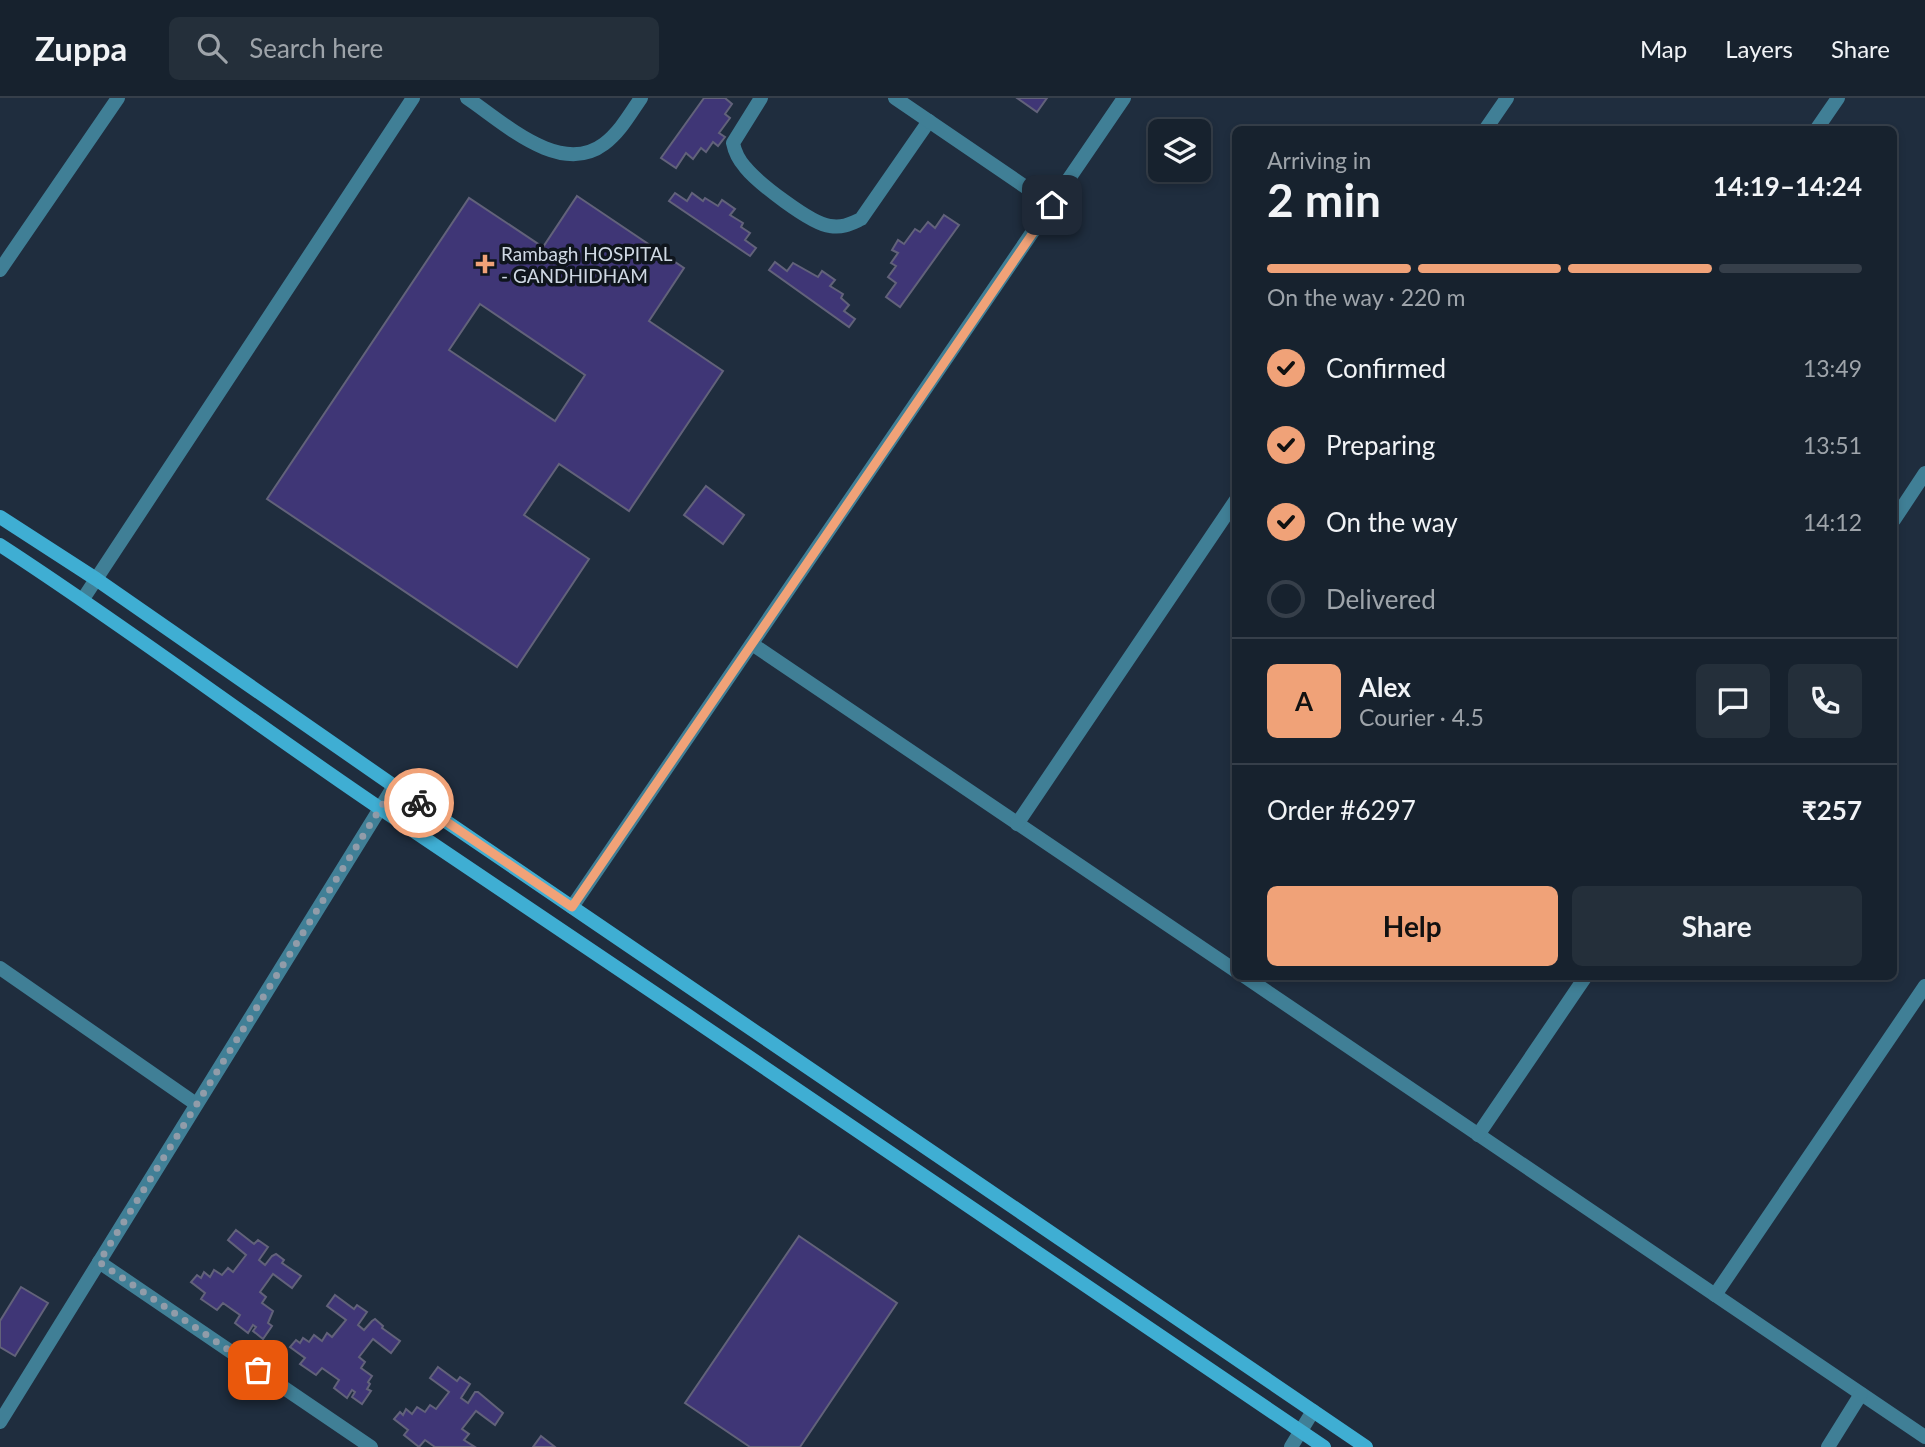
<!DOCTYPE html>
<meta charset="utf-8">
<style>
body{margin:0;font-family:Lato,sans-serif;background:#242f3a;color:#f1f3f6;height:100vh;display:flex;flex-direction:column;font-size:26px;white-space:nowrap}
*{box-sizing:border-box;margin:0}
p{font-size:23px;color:#9ea4aa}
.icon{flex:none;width:38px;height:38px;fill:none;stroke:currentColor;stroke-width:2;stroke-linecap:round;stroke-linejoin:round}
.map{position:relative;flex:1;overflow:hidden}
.details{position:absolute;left:1232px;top:28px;width:665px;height:854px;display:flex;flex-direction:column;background:#17222e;border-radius:10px;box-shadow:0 4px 10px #0003,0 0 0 2px #363f4a}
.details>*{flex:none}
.fabs{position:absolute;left:1148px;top:21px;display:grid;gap:14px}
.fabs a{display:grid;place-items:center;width:63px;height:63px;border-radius:10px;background:#17222e;box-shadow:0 4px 10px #0003,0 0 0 2px #363f4a;font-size:35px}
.pin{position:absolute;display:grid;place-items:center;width:60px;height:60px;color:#fff;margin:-30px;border-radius:14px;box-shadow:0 4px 10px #0006}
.courier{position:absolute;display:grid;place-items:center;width:70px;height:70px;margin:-35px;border:5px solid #f0a278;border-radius:50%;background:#fff;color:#222;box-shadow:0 2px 9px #0007}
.overview em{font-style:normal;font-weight:700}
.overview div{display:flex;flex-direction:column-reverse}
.overview{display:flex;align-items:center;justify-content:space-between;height:119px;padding:0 35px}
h1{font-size:46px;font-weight:700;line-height:52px}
.bar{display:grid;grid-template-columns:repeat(4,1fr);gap:10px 7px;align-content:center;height:84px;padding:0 35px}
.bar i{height:9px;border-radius:5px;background:#363f4a}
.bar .active{background:#f0a278}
.bar p{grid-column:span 4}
.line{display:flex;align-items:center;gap:18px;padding:0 35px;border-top:2px solid #363f4a}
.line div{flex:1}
.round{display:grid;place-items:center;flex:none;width:74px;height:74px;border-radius:10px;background:#242f3a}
ol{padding:0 35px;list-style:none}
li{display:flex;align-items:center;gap:21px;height:77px}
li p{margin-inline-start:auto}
li .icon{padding:7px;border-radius:50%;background:#f0a278;color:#111;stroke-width:4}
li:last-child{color:#9ea4aa}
li i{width:38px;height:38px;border:4px solid #363f4a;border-radius:50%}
.primary-button{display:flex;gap:14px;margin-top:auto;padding:14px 35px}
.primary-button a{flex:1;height:80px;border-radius:10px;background:#f0a278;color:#111;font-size:28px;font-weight:700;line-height:80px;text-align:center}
.primary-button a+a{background:#242f3a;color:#f1f3f6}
header{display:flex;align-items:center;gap:42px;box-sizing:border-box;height:98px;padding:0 35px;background:#17222e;border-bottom:2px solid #363f4a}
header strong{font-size:33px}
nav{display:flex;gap:38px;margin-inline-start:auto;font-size:24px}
.search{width:490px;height:63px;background:#242f3a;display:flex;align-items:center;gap:18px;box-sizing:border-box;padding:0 24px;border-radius:10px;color:#9ea4aa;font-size:26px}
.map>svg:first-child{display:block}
.building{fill:#3f3676;stroke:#62627a;stroke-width:2;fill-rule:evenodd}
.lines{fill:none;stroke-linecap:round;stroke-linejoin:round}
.street{stroke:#407f96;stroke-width:14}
.secondary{stroke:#3faed3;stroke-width:14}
.done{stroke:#919ca9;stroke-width:7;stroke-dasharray:0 12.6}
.route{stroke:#f0a278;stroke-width:9}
.poi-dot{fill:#f0a278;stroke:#0f151d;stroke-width:2.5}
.labels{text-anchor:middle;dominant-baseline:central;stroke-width:7;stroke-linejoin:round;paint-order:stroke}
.poi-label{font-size:19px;fill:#cfd8e3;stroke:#0f151d;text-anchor:start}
</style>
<header>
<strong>Zuppa</strong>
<div class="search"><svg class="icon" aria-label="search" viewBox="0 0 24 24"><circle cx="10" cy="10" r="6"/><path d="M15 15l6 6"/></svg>Search here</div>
<nav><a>Map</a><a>Layers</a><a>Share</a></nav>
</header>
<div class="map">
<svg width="1925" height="1349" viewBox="0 0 1925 1349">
<rect width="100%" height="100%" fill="#1f2d3e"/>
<g class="building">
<path d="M 704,0 L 725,0 L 732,6 L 725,16 L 730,20 L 719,35 L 725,39 L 718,48 L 713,44 L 706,54 L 701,50 L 693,61 L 686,55 L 676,70 L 661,60 Z"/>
<path d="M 1017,0 L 1047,0 L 1037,14 Z"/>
<path d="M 675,95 L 687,103 L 692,95 L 703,103 L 705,100 L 718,108 L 722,102 L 735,111 L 730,117 L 743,125 L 741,129 L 750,135 L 745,142 L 756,150 L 750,158 L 669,103 Z"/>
<path d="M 577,98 L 684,170 L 649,223 L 723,273 L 629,413 L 559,366 L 524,417 L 589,461 L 517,569 L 267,401 L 469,100 L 543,149 ZM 480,206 L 585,277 L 555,323 L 449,252 Z"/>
<path d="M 944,117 L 959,127 L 900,209 L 886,199 L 896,185 L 888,179 L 896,168 L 891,165 L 898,155 L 892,152 L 898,142 L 904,146 L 915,131 L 920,134 L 928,124 L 935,130 Z"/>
<path d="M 775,164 L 787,173 L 793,165 L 818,179 L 822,173 L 835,182 L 830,188 L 843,196 L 841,200 L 849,207 L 844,213 L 855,221 L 849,229 L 769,172 Z"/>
<path d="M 706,388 L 744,417 L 723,446 L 684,417 Z"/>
<path d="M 236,1132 L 254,1146 L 258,1142 L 268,1149 L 259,1162 L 265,1167 L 272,1158 L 276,1156 L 284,1162 L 282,1165 L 301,1178 L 292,1190 L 273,1176 L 260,1194 L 266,1199 L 262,1205 L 273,1213 L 268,1225 L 272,1228 L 263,1241 L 253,1233 L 256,1229 L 253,1227 L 248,1235 L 235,1225 L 240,1217 L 223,1205 L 217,1212 L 201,1201 L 205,1195 L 191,1184 L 197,1177 L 201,1180 L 204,1174 L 210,1179 L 214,1172 L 222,1177 L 228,1170 L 233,1174 L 246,1157 L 228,1142 Z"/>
<path d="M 799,1138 L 897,1205 L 800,1349 L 750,1349 L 685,1305 Z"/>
<path d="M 21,1189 L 48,1205 L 15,1258 L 0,1249 L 0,1223 Z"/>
<path d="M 335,1197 L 354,1211 L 357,1207 L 367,1214 L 358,1227 L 364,1232 L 372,1223 L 375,1221 L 383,1228 L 382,1230 L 400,1243 L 391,1255 L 373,1241 L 359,1259 L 365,1264 L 361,1270 L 372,1278 L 368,1284 L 370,1286 L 367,1291 L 371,1293 L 362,1306 L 352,1299 L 355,1294 L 352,1292 L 347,1300 L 334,1290 L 339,1282 L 322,1270 L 316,1277 L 300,1266 L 305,1260 L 290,1249 L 296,1242 L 300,1245 L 303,1240 L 309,1244 L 314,1237 L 322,1243 L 327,1235 L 332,1239 L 346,1222 L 327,1208 Z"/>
<path d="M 438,1269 L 457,1283 L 460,1279 L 470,1286 L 461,1300 L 468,1305 L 475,1294 L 478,1294 L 503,1315 L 495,1327 L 476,1313 L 462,1331 L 469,1336 L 464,1342 L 475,1349 L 435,1349 L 425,1342 L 419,1349 L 404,1337 L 408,1332 L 394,1321 L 400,1314 L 403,1317 L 406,1311 L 412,1316 L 417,1309 L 425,1314 L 430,1307 L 436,1311 L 449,1294 L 430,1280 Z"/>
<path d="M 541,1338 L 555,1349 L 533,1349 Z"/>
</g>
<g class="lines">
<g class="street">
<path d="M 467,0 C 503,24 560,79 604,46 C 620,34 630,16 641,0"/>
<path d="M 761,0 L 733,45 C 735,55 738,61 745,69 C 758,85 811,126 830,128 C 843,130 850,126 861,121 L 929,23"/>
<path d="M 895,0 L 1052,107"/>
<path d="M 1485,32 L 1507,0"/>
<path d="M 1816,32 L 1838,0"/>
<path d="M 0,172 L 118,0"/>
<path d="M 1894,422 L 1925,375"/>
<path d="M 83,501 L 413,0"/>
<path d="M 752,546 L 1236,873"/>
<path d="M 1017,726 L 1236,402"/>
<path d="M 572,809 L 1124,0"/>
<path d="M 0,870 L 196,1006"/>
<path d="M 1244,878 L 1925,1339"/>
<path d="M 1478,1037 L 1586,878"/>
<path d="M 99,1164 L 371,1349"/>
<path d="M 1715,1197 L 1925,888"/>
<path d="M 0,1324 L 394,688"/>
<path d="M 1291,1349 L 1313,1313"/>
<path d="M 1828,1349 L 1861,1296"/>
</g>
<g class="secondary">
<path d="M 0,419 L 96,481 L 394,688 L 1366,1349"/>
<path d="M 0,447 C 131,532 255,626 384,713 C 698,924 1011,1136 1324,1349"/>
</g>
</g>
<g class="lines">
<path class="done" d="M 258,1272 L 99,1164 L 394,688 L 419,705"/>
<path class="route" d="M 419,705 L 572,809 L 1052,107"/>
</g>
<path class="poi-dot" d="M481.5 155.5h7v7h7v7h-7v7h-7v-7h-7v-7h7z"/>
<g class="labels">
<g class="poi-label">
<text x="501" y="155">Rambagh HOSPITAL<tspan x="501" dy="22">- GANDHIDHAM</tspan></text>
</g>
</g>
</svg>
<div class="fabs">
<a><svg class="icon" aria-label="layers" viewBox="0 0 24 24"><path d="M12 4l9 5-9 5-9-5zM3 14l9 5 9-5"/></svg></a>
</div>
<div class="pin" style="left:258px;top:1272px;background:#ea580c"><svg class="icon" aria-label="bag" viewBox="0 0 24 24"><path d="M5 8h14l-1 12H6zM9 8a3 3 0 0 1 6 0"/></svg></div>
<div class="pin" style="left:1052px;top:107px;background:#1f2937"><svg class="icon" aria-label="home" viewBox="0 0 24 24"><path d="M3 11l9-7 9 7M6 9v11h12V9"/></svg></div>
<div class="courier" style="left:419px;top:705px"><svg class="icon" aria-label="bike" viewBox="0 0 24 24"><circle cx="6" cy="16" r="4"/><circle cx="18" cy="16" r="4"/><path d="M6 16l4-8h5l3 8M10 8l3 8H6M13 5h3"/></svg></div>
<section class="details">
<div class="overview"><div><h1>2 min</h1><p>Arriving in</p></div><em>14:19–14:24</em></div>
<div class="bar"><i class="active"></i><i class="active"></i><i class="active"></i><i></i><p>On the way · 220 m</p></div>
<ol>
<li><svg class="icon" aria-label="check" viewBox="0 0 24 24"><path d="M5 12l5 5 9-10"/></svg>Confirmed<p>13:49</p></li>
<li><svg class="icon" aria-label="check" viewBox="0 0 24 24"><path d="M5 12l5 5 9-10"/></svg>Preparing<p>13:51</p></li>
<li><svg class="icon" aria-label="check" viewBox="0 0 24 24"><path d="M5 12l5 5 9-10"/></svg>On the way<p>14:12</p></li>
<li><i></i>Delivered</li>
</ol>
<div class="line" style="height:126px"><b class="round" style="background:#f0a278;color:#111">A</b><div><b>Alex</b><p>Courier · 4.5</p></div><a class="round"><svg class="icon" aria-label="chat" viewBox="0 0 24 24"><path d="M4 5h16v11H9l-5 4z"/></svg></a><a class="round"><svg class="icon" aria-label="phone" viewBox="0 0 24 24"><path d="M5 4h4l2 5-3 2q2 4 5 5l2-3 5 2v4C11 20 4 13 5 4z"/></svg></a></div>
<div class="line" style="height:91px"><div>Order #6297</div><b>₹257</b></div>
<div class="primary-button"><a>Help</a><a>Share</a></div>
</section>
</div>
